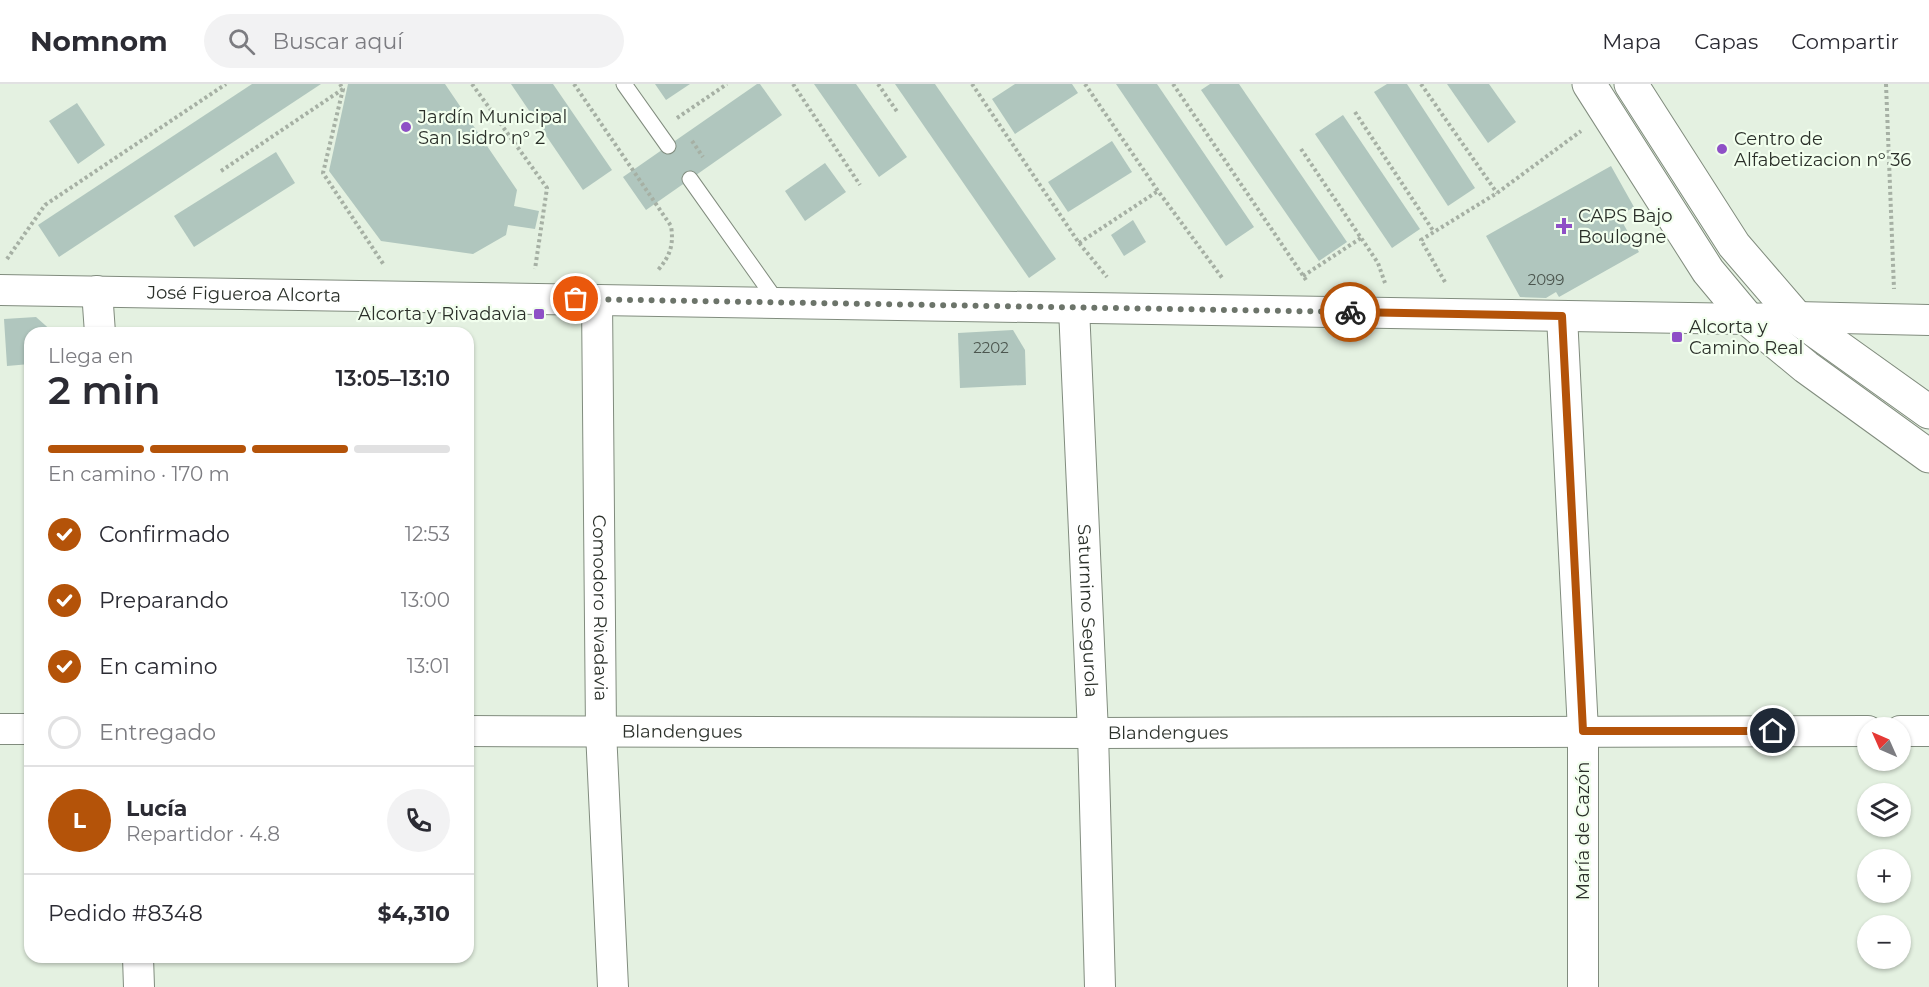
<!DOCTYPE html>
<html lang="es">
<meta charset="utf-8">
<style>
body{margin:0;font-family:Montserrat,sans-serif;background:#f2f2f3;color:#2b2b33;height:100vh;display:flex;flex-direction:column;font-size:22px;white-space:nowrap}
*{box-sizing:border-box;margin:0}
p{font-size:20px;color:#7c7c81}
.icon{flex:none;width:33px;height:33px;fill:none;stroke:currentColor;stroke-width:2;stroke-linecap:round;stroke-linejoin:round}
.map{position:relative;flex:1;overflow:hidden}
.panel{position:absolute;left:24px;top:243px;width:450px;height:636px;display:flex;flex-direction:column;background:#fff;border-radius:18px;box-shadow:0 2px 4px #0004}
.panel>*{flex:none}
.needle{width:39px;rotate:315deg}
.fabs{position:absolute;left:1857px;top:633px;display:grid;gap:12px}
.fabs a{display:grid;place-items:center;width:54px;height:54px;border-radius:50%;background:#fff;box-shadow:0 2px 4px #0004;font-size:30px}
.pin{position:absolute;display:grid;place-items:center;width:51px;height:51px;color:#fff;margin:-26px;border:3px solid #fff;border-radius:50%;box-shadow:0 2px 6px #0007}
.courier{position:absolute;display:grid;place-items:center;width:60px;height:60px;margin:-30px;border:4px solid #b45309;border-radius:50%;background:#fff;color:#222;box-shadow:0 2px 8px #0007}
.head em{font-style:normal;font-weight:600}
.head div{display:flex;flex-direction:column-reverse}
.head{display:flex;align-items:center;justify-content:space-between;height:102px;padding:0 24px}
h1{font-size:39px;font-weight:600;line-height:45px}
.bar{display:grid;grid-template-columns:repeat(4,1fr);gap:9px 6px;align-content:center;height:72px;padding:0 24px}
.bar i{height:8px;border-radius:4px;background:#e1e1e2}
.bar .current{background:#b45309}
.bar p{grid-column:span 4}
.line{display:flex;align-items:center;gap:15px;padding:0 24px;border-top:2px solid #e1e1e2}
.line div{flex:1}
.round{display:grid;place-items:center;flex:none;width:63px;height:63px;border-radius:32px;background:#f2f2f3}
ol{padding:0 24px;list-style:none}
li{display:flex;align-items:center;gap:18px;height:66px}
li p{margin-inline-start:auto}
li .icon{padding:6px;border-radius:50%;background:#b45309;color:#fff;stroke-width:4}
li:last-child{color:#7c7c81}
li i{width:33px;height:33px;border:3px solid #e1e1e2;border-radius:50%}
header{display:flex;align-items:center;gap:36px;box-sizing:border-box;height:84px;padding:0 30px;background:#fff;border-bottom:2px solid #e1e1e2}
header strong{font-size:28px}
nav{display:flex;gap:33px;margin-inline-start:auto;font-size:21px}
.search{width:420px;height:54px;background:#f2f2f3;display:flex;align-items:center;gap:15px;box-sizing:border-box;padding:0 21px;border-radius:33px;color:#7c7c81;font-size:22px}
.map>svg:first-child{display:block}
.building{fill:#b0c6be}
.lines{fill:none;stroke-linecap:round;stroke-linejoin:round}
.service-casing{stroke:#818c7e;stroke-width:17}
.minor-casing{stroke:#818c7e;stroke-width:32}
.secondary-casing{stroke:#818c7e;stroke-width:35}
.path{stroke:#a6b0a4;stroke-width:4;stroke-dasharray:3 3;stroke-linecap:butt}
.service{stroke:#fff;stroke-width:15}
.minor{stroke:#fff;stroke-width:30}
.secondary{stroke:#fff;stroke-width:33}
.done{stroke:#6c746a;stroke-width:6;stroke-dasharray:0 10.8}
.route{stroke:#b45309;stroke-width:8}
.poi-dot{fill:#8e50c6;stroke:#f2ffee;stroke-width:2}
.labels{text-anchor:middle;dominant-baseline:central;stroke-width:4.5;stroke-linejoin:round;paint-order:stroke}
.number-label{font-size:15px;fill:#4c564f}
.poi-label{font-size:18px;fill:#2b302a;stroke:#f2ffee;text-anchor:start}
.street-label{font-size:18px;fill:#2b302a;stroke:#f2ffee}
</style>
<header>
<strong>Nomnom</strong>
<div class="search"><svg class="icon" aria-label="search" viewBox="0 0 24 24"><circle cx="10" cy="10" r="6"/><path d="M15 15l6 6"/></svg>Buscar aquí</div>
<nav><a>Mapa</a><a>Capas</a><a>Compartir</a></nav>
</header>
<div class="map">
<svg width="1929" height="903" viewBox="0 0 1929 903">
<rect width="100%" height="100%" fill="#e4f1e1"/>
<g class="building">
<path d="M 252,0 L 321,0 L 59,173 L 38,141 Z"/>
<path d="M 348,0 L 445,0 L 517,106 L 514,122 L 539,127 L 535,145 L 508,141 L 506,151 L 473,170 L 381,157 L 329,87 Z"/>
<path d="M 511,0 L 553,0 L 612,86 L 583,106 Z"/>
<path d="M 655,0 L 690,0 L 666,16 Z"/>
<path d="M 757,0 L 760,0 L 782,31 L 646,126 L 623,93 Z"/>
<path d="M 814,0 L 856,0 L 907,73 L 879,93 Z"/>
<path d="M 895,0 L 935,0 L 1056,175 L 1029,194 Z"/>
<path d="M 1015,0 L 1072,0 L 1078,9 L 1015,50 L 992,15 Z"/>
<path d="M 1116,0 L 1157,0 L 1254,143 L 1226,162 Z"/>
<path d="M 1210,0 L 1239,0 L 1347,158 L 1319,177 L 1201,6 Z"/>
<path d="M 1387,0 L 1407,0 L 1475,104 L 1448,122 L 1374,8 Z"/>
<path d="M 1447,0 L 1489,0 L 1516,38 L 1488,59 Z"/>
<path d="M 77,19 L 105,61 L 78,80 L 49,37 Z"/>
<path d="M 1343,31 L 1420,145 L 1392,164 L 1315,50 Z"/>
<path d="M 1112,57 L 1132,88 L 1068,128 L 1048,98 Z"/>
<path d="M 276,68 L 295,99 L 194,163 L 174,132 Z"/>
<path d="M 825,79 L 846,108 L 805,137 L 785,107 Z"/>
<path d="M 1611,82 L 1634,123 L 1619,132 L 1639,168 L 1559,213 L 1556,208 L 1546,214 L 1520,213 L 1486,152 Z"/>
<path d="M 1133,136 L 1146,158 L 1124,172 L 1111,151 Z"/>
<path d="M 36,233 L 54,249 L 30,249 L 30,280 L 7,282 L 4,235 Z"/>
<path d="M 1013,246 L 1025,266 L 1026,301 L 960,304 L 958,249 Z"/>
</g>
<g class="lines">
<defs>
<g id="service">
<path d="M 624,0 L 668,62"/>
<path d="M 690,95 L 778,219"/>
</g>
<g id="minor">
<path id="s1" d="M 0,206 L 1748,235 L 1796,233 L 1929,236"/>
<path d="M 97,207 L 100,249"/>
<path id="s2" d="M 597,216 L 601,647 L 613,903"/>
<path id="s3" d="M 1074,224 L 1093,649 L 1100,903"/>
<path d="M 1562,232 L 1583,647 L 1583,903"/>
<path d="M 0,645 L 30,645"/>
<path id="s4" d="M 468,647 L 1093,649 L 1868,647"/>
<path d="M 1900,647 L 1929,647"/>
<path d="M 138,873 L 139,903"/>
</g>
<g id="secondary">
<path d="M 1589,0 L 1708,187 L 1748,235 L 1806,283 L 1929,372"/>
<path d="M 1631,0 L 1734,161 L 1796,233 L 1929,328"/>
</g>
</defs>
<use href="#service" class="service-casing"/>
<use href="#minor" class="minor-casing"/>
<use href="#secondary" class="secondary-casing"/>
<g class="path">
<path d="M 472,0 L 547,104 L 535,185"/>
<path d="M 574,0 L 671,142 C 674,161 670,172 658,186"/>
<path d="M 793,0 L 860,101"/>
<path d="M 878,0 L 898,29"/>
<path d="M 972,0 L 1079,159 L 1107,193"/>
<path d="M 1085,0 L 1158,107 L 1223,195"/>
<path d="M 1173,0 L 1306,196"/>
<path d="M 1421,0 L 1497,109"/>
<path d="M 1886,0 L 1894,205"/>
<path d="M 343,5 L 323,89 L 384,181"/>
<path d="M 1355,28 L 1434,148"/>
<path d="M 677,34 L 727,0"/>
<path d="M 692,57 L 703,73"/>
<path d="M 1301,65 L 1378,179 L 1385,199"/>
<path d="M 221,87 L 343,5 L 340,0"/>
<path d="M 1079,159 L 1158,107"/>
<path d="M 7,175 L 45,121 L 226,0"/>
<path d="M 1303,192 L 1361,154"/>
<path d="M 1445,198 L 1421,156 L 1497,109 L 1581,47"/>
</g>
<use href="#service" class="service"/>
<use href="#minor" class="minor"/>
<use href="#secondary" class="secondary"/>
</g>
<g class="lines">
<path class="done" d="M 576,215 L 1350,228"/>
<path class="route" d="M 1350,228 L 1562,232 L 1583,647 L 1773,647"/>
</g>
<g class="poi-dot">
<circle cx="406" cy="43" r="6"/>
<circle cx="1722" cy="65" r="6"/>
<path d="M1561 133h6v6h6v6h-6v6h-6v-6h-6v-6h6z"/>
<rect x="533" y="224" width="12" height="12" rx="3"/>
<rect x="1671" y="247" width="12" height="12" rx="3"/>
</g>
<g class="labels">
<g class="number-label">
<text x="1546" y="195">2099</text>
<text x="991" y="263">2202</text>
</g>
<g class="poi-label">
<text x="418" y="33">Jardín Municipal<tspan x="418" dy="21">San Isidro n° 2</tspan></text>
<text x="1734" y="55">Centro de<tspan x="1734" dy="21">Alfabetizacion nº 36</tspan></text>
<text x="1578" y="132">CAPS Bajo<tspan x="1578" dy="21">Boulogne</tspan></text>
<text x="527" y="230" text-anchor="end">Alcorta y Rivadavia</text>
<text x="1689" y="243">Alcorta y<tspan x="1689" dy="21">Camino Real</tspan></text>
</g>
<g class="street-label">
<text stroke="none"><textPath href="#s1" startOffset="244">José Figueroa Alcorta</textPath></text>
<text stroke="none"><textPath href="#s2" startOffset="308">Comodoro Rivadavia</textPath></text>
<text stroke="none"><textPath href="#s3" startOffset="303">Saturnino Segurola</textPath></text>
<text stroke="none"><textPath href="#s4" startOffset="214">Blandengues</textPath></text>
<text stroke="none"><textPath href="#s4" startOffset="700">Blandengues</textPath></text>
<text transform="translate(1583 747) rotate(-90)">María de Cazón</text>
</g>
</g>
</svg>
<div class="fabs">
<a><svg class="needle" viewBox="-14 -14 28 28"><path d="M0-13l5 13h-10z" fill="#e53935"/><path d="M0 13l5-13h-10z" fill="#7c7c81"/></svg></a>
<a><svg class="icon" aria-label="layers" viewBox="0 0 24 24"><path d="M12 4l9 5-9 5-9-5zM3 14l9 5 9-5"/></svg></a>
<a>+</a>
<a>−</a>
</div>
<div class="pin" style="left:576px;top:215px;background:#ea580c"><svg class="icon" aria-label="bag" viewBox="0 0 24 24"><path d="M5 8h14l-1 12H6zM9 8a3 3 0 0 1 6 0"/></svg></div>
<div class="pin" style="left:1773px;top:647px;background:#1f2937"><svg class="icon" aria-label="home" viewBox="0 0 24 24"><path d="M3 11l9-7 9 7M6 9v11h12V9"/></svg></div>
<div class="courier" style="left:1350px;top:228px"><svg class="icon" aria-label="bike" viewBox="0 0 24 24"><circle cx="6" cy="16" r="4"/><circle cx="18" cy="16" r="4"/><path d="M6 16l4-8h5l3 8M10 8l3 8H6M13 5h3"/></svg></div>
<section class="panel">
<div class="head"><div><h1>2 min</h1><p>Llega en</p></div><em>13:05–13:10</em></div>
<div class="bar"><i class="current"></i><i class="current"></i><i class="current"></i><i></i><p>En camino · 170 m</p></div>
<ol>
<li><svg class="icon" aria-label="check" viewBox="0 0 24 24"><path d="M5 12l5 5 9-10"/></svg>Confirmado<p>12:53</p></li>
<li><svg class="icon" aria-label="check" viewBox="0 0 24 24"><path d="M5 12l5 5 9-10"/></svg>Preparando<p>13:00</p></li>
<li><svg class="icon" aria-label="check" viewBox="0 0 24 24"><path d="M5 12l5 5 9-10"/></svg>En camino<p>13:01</p></li>
<li><i></i>Entregado</li>
</ol>
<div class="line" style="height:108px"><b class="round" style="background:#b45309;color:#fff">L</b><div><b>Lucía</b><p>Repartidor · 4.8</p></div><a class="round"><svg class="icon" aria-label="phone" viewBox="0 0 24 24"><path d="M5 4h4l2 5-3 2q2 4 5 5l2-3 5 2v4C11 20 4 13 5 4z"/></svg></a></div>
<div class="line" style="height:78px"><div>Pedido #8348</div><b>$4,310</b></div>
</section>
</div>
